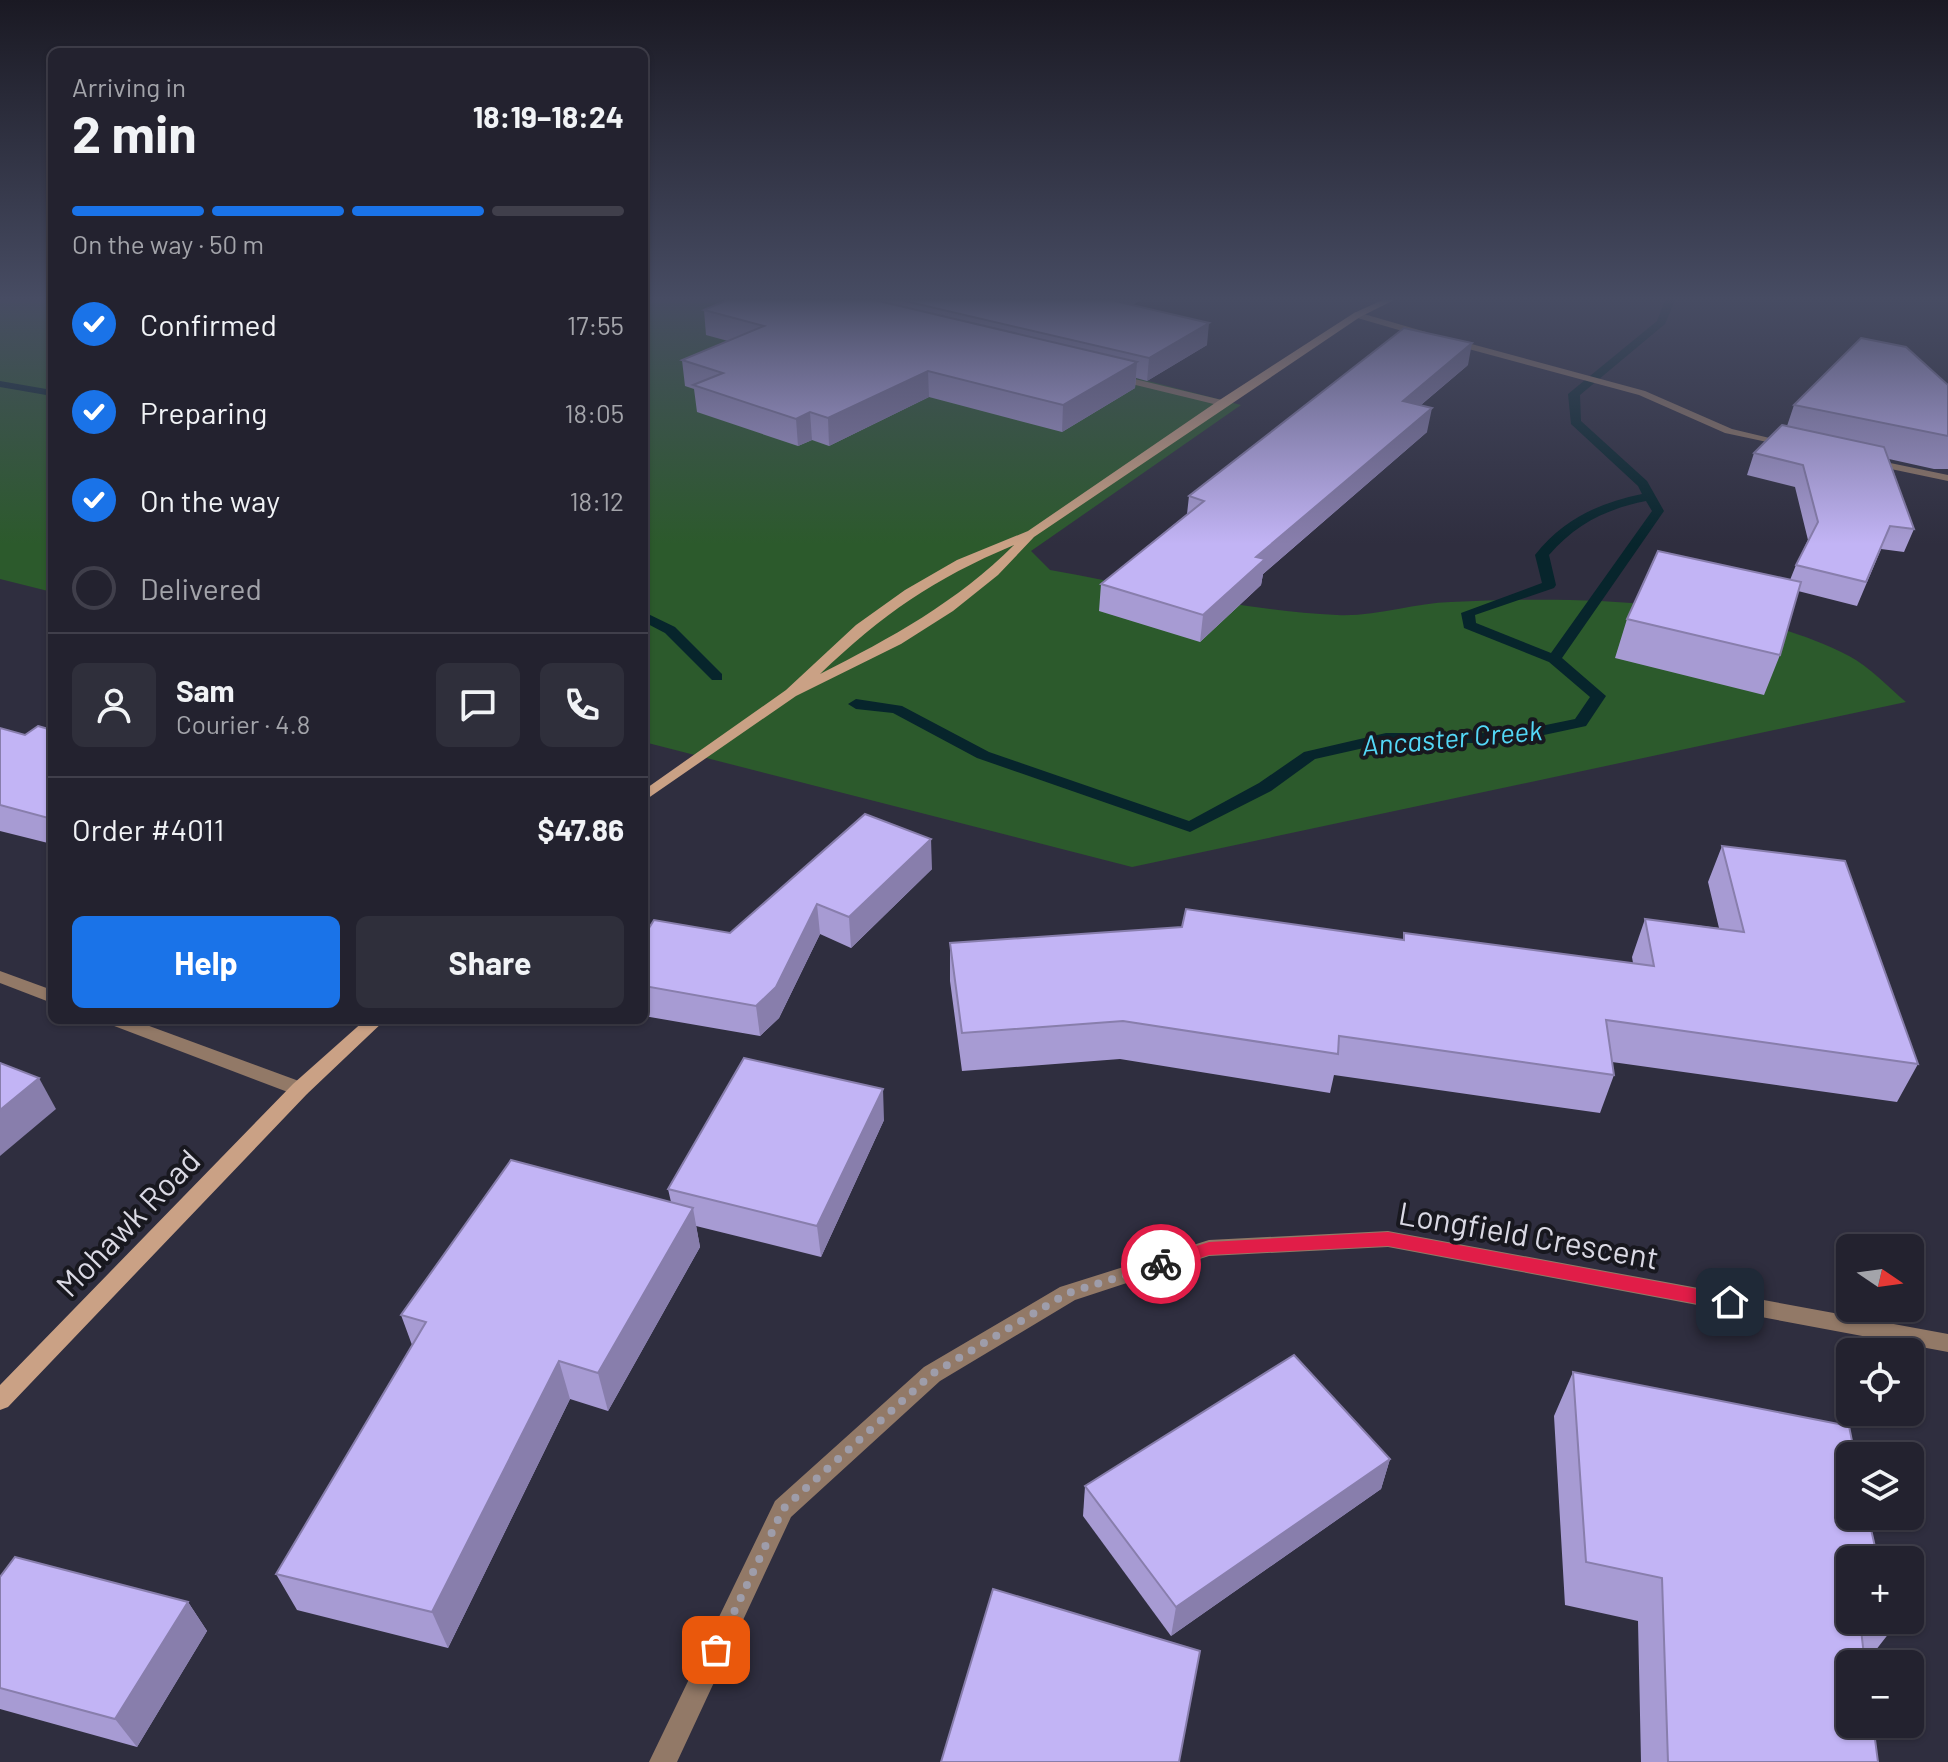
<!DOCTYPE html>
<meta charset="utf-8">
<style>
body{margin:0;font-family:Barlow,sans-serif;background:#2f2f3b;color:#f1f3f6;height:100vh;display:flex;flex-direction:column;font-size:30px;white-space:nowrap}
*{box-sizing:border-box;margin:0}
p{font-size:26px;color:#a3a4aa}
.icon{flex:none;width:44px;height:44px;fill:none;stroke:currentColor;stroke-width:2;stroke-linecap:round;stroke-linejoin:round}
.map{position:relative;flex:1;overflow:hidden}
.drawer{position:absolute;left:48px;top:48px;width:600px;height:976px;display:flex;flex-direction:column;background:#23222f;border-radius:12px;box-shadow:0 2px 6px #0004,0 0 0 2px #403f4b}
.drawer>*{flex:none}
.needle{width:52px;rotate:103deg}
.tools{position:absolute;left:1836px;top:1234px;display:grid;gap:16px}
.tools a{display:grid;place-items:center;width:88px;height:88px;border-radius:12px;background:#23222f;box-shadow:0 2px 6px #0004,0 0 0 2px #403f4b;font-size:40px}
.pin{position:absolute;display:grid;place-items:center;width:68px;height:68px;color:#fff;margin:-34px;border-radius:16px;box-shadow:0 4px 12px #0006}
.courier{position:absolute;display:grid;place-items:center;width:80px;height:80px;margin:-40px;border:6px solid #e11d48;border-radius:50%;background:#fff;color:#222;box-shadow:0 2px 10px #0007}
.overview em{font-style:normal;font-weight:700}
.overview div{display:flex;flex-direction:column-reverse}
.overview{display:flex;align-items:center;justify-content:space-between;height:136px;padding:0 24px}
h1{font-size:52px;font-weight:700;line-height:60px}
.bar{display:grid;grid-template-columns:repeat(4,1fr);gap:12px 8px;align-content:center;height:96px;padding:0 24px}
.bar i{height:10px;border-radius:6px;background:#403f4b}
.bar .on{background:#1a73e8}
.bar p{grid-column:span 4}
.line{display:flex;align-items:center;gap:20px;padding:0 24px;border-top:2px solid #403f4b}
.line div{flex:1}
.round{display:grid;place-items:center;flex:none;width:84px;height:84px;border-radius:12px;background:#2f2f3b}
ol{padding:0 24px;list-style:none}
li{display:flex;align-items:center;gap:24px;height:88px}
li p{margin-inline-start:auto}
li .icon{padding:8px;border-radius:50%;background:#1a73e8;color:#fff;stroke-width:4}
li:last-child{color:#a3a4aa}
li i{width:44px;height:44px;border:4px solid #403f4b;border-radius:50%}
.cta{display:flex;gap:16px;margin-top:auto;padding:16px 24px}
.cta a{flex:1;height:92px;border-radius:12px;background:#1a73e8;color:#fff;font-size:32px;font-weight:700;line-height:92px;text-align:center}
.cta a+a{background:#2f2f3b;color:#f1f3f6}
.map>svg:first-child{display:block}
.green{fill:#2c5a2c}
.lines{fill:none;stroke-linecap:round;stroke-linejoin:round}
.stream{fill:#07252c;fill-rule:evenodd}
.service{fill:#927967;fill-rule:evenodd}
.minor{fill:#927967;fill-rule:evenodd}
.secondary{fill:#caa185;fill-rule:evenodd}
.wall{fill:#a79bd3}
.shaded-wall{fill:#887eac}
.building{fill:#c2b4f5;stroke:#887eac;stroke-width:2}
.route{fill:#e11d48}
.done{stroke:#9e9daa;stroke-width:8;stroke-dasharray:0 14.4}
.labels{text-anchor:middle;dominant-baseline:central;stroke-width:8;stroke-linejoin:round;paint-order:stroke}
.water-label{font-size:28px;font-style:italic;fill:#53d8f7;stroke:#18181f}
.near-street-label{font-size:32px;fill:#dad9e4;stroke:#18181f}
</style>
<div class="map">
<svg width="1948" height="1762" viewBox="0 0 1948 1762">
<rect width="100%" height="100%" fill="#2f2e3f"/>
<g class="green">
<path d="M 0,298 L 52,298 L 52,592 L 0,579 Z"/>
<path d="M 644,298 L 828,298 L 1241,405 L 1031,551 L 1050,570 C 1145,587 1240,610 1337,615 C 1375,617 1414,603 1451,602 C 1577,596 1736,598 1849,656 C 1870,667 1888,687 1906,702 L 1132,867 L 644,742 Z"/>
</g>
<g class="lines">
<g class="stream">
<path d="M 1666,298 L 1676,298 L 1665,324 L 1580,395 L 1581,421 L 1647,481 L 1664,511 L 1562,658 L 1606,696 L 1586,726 L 1507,743 L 1386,743 L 1315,759 L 1271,791 L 1190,832 L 977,758 L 893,713 L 856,709 L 848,704 L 856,699 L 902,706 L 989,752 L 1189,821 L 1259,783 L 1304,752 L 1386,733 L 1507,733 L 1575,719 L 1590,697 L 1549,662 L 1464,628 L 1461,613 L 1542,583 L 1535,555 C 1563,519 1599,503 1642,494 L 1638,486 L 1571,424 L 1568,394 L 1657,321 ZM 1646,501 L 1652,511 L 1551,653 L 1476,623 L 1475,615 L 1554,588 L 1556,585 L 1549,555 C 1576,524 1606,509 1646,501 Z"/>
<path d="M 0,381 L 52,390 L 52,396 L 0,387 Z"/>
<path d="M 644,612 L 675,627 L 722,674 L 722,680 L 712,680 L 665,633 L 644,622 Z"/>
</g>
<g class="service">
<path d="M 1357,312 L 1426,332 L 1428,334 L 1423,337 L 1354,317 L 1354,313 Z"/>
<path d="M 1453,339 L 1645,391 L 1732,429 L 1791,443 L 1786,446 L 1725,433 L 1639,395 L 1450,344 L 1448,342 Z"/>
<path d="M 1871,459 L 1948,475 L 1948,481 L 1867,464 L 1866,462 Z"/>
</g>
<g class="minor">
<path d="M 1114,374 L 1226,401 L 1227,403 L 1222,406 L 1111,379 L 1111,375 Z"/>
<path d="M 0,971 L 52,990 L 52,1003 L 0,983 Z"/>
<path d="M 106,1020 L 133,1020 L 307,1084 L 309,1089 L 307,1094 L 300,1096 L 293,1094 L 109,1024 Z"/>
<path d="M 1388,1231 L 1948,1334 L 1948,1352 L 1388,1247 L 1209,1256 L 1075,1300 L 940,1381 L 791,1517 L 677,1762 L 649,1762 L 775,1501 L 924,1367 L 1060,1287 L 1209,1240 Z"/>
</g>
<g class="secondary">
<path d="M 1387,298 L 1398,298 L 1360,317 L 1034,537 L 998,575 L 953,611 L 901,644 L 796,696 L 644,801 L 644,790 L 786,690 L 856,625 L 905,590 L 957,560 L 1028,531 L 1218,401 L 1354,313 ZM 1014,545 C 957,602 891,638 820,674 C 883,614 933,579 1014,545 Z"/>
<path d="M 365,1020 L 385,1020 L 307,1094 L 8,1407 L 0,1410 L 0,1385 L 293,1084 Z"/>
</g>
</g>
<g class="wall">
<path d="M 732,298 L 1145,298 L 1132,305 L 1207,345 L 1147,381 L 1136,378 L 1135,388 L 1062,432 L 929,397 L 829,446 L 812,440 L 798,446 L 697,412 L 694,389 L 685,386 L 682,360 L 728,341 L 706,335 L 704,310 Z"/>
<path d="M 1468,365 L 1421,405 L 1427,432 L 1263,574 L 1261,585 L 1200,642 L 1099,611 L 1101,584 L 1187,514 L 1189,496 Z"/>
<path d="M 1948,385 L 1948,469 L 1934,469 L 1889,459 L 1914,529 L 1904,552 L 1881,549 L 1857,606 L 1798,591 L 1780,655 L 1764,695 L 1615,658 L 1627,619 L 1790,580 L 1796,565 L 1808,540 L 1795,487 L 1747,475 L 1754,453 L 1787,426 L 1794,405 Z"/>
<path d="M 0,728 L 25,735 L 52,730 L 52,844 L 0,831 Z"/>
<path d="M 865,814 L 932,869 L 851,948 L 820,934 L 779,1018 L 760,1036 L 644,1016 L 644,936 L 730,933 Z"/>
<path d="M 1722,846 L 1918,1064 L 1897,1102 L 1612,1062 L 1614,1075 L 1600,1113 L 1334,1075 L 1330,1093 L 1120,1059 L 962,1071 L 950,981 L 950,943 L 1403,940 L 1404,933 L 1633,963 L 1632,957 L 1645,919 L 1719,928 L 1708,882 Z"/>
<path d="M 884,1120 L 821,1257 L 696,1226 L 700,1247 L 608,1411 L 570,1399 L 448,1648 L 297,1610 L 276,1574 L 412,1345 L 401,1315 L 671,1202 L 668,1189 Z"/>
<path d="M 1573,1372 L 1891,1620 L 1893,1628 L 1865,1664 L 1878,1762 L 1641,1762 L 1638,1621 L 1565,1605 L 1554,1416 Z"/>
<path d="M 1390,1459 L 1381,1489 L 1171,1636 L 1083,1516 L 1085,1486 Z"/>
<path d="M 0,1577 L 188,1602 L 207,1631 L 137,1747 L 0,1709 Z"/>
</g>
<g class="shaded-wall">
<path d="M 1108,298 L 1145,298 L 1105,320 L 1106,299 Z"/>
<path d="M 1209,323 L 1207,345 L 1147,381 L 1149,358 Z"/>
<path d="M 1472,343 L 1468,365 L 1398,424 L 1403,401 Z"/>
<path d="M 1137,362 L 1135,388 L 1062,432 L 1063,405 Z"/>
<path d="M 928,371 L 929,397 L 829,446 L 828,418 Z"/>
<path d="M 1432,408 L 1427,432 L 1263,574 L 1261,585 L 1200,642 L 1203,615 L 1256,557 Z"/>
<path d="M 810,412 L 812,440 L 798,446 L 796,419 Z"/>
<path d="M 931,839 L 932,869 L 851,948 L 849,917 Z"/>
<path d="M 817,904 L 820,934 L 779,1018 L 760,1036 L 756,1006 Z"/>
<path d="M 39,1078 L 56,1109 L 0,1156 L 0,1110 Z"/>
<path d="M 883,1089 L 884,1120 L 821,1257 L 817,1226 Z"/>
<path d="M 693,1208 L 700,1247 L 608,1411 L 598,1373 Z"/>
<path d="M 559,1361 L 570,1399 L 448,1648 L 432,1612 Z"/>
<path d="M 1390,1459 L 1381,1489 L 1171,1636 L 1176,1607 Z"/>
<path d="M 188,1602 L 207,1631 L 137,1747 L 115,1719 Z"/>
</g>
<g class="building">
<path d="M 732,298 L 866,298 L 1137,362 L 1063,405 L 928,371 L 828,418 L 810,412 L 796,419 L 693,385 L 723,373 L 682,360 L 764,326 L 704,310 Z"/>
<path d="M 892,298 L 1108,298 L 1106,299 L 1209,323 L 1149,358 Z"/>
<path d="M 1404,328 L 1472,343 L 1403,401 L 1432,408 L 1256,557 L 1265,559 L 1203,615 L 1101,584 L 1204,501 L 1189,496 Z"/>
<path d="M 1861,338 L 1906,347 L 1948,385 L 1948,436 L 1794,405 Z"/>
<path d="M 1782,425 L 1884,447 L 1914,529 L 1890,526 L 1866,582 L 1796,565 L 1818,522 L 1803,465 L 1754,453 Z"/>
<path d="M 1658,551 L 1801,582 L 1780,655 L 1627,619 Z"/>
<path d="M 38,726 L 52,730 L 52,819 L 0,805 L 0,728 L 25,735 Z"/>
<path d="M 865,814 L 931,839 L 849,917 L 817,904 L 776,987 L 756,1006 L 644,986 L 644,936 L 654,920 L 730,933 Z"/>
<path d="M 1722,846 L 1845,861 L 1918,1064 L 1606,1020 L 1614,1075 L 1339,1036 L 1338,1054 L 1123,1021 L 962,1033 L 950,943 L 1182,927 L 1186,909 L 1404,940 L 1404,933 L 1654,966 L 1645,919 L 1744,932 Z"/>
<path d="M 744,1058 L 883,1089 L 817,1226 L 668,1189 Z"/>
<path d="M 0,1063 L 39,1078 L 0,1110 Z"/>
<path d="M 511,1160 L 693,1208 L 598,1373 L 559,1361 L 432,1612 L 276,1574 L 426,1322 L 401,1315 Z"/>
<path d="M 1294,1355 L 1390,1459 L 1176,1607 L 1085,1486 Z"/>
<path d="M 1573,1372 L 1849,1426 L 1855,1456 L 1850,1456 L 1850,1516 L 1868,1516 L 1878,1560 L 1850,1560 L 1850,1620 L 1891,1620 L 1893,1628 L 1860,1621 L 1865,1664 L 1850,1664 L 1850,1724 L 1873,1724 L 1878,1762 L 1668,1762 L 1662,1578 L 1586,1562 Z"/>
<path d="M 15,1557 L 188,1602 L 115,1719 L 0,1688 L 0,1577 Z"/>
<path d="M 993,1589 L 1200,1651 L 1179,1762 L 941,1762 Z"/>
</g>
<linearGradient id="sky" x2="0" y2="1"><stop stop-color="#1a1923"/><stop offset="0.55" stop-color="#474c63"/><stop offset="1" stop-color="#474c63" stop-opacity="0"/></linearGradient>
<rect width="1948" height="544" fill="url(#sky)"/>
<path class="route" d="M 1388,1232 L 1730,1295 L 1739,1302 L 1730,1310 L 1388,1246 L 1209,1255 L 1161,1271 L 1152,1264 L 1155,1259 L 1209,1242 Z"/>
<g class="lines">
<path class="done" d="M 716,1650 L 783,1509 L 932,1374 L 1068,1293 L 1161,1264"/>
</g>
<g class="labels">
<g class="water-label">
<text transform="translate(1452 737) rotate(-5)">Ancaster Creek</text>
</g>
<g class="near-street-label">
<text transform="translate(127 1222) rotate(-46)">Mohawk Road</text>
<text transform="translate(1529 1234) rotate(10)">Longfield Crescent</text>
</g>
</g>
</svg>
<div class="tools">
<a><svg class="needle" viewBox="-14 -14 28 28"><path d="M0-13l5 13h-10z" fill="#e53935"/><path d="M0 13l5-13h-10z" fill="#a3a4aa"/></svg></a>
<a><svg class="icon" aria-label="locate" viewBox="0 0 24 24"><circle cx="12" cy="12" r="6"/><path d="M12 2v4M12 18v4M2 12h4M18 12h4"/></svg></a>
<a><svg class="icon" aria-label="layers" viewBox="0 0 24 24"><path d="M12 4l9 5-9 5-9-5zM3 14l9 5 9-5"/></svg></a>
<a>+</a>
<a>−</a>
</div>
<div class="pin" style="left:716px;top:1650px;background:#ea580c"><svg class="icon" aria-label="bag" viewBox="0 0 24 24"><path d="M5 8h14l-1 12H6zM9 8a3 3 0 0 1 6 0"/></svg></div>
<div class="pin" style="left:1730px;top:1302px;background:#1f2937"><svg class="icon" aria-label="home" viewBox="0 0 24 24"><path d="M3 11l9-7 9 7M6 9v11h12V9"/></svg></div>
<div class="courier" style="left:1161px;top:1264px"><svg class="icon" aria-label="bike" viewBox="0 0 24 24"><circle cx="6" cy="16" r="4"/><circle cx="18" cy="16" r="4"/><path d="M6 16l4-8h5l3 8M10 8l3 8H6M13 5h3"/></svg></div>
<section class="drawer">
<div class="overview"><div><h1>2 min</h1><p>Arriving in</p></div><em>18:19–18:24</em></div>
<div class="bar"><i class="on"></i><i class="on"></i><i class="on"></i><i></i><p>On the way · 50 m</p></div>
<ol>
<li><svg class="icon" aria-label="check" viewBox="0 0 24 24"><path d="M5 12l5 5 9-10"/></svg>Confirmed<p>17:55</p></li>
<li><svg class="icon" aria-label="check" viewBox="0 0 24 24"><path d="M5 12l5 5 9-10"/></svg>Preparing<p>18:05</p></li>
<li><svg class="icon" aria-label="check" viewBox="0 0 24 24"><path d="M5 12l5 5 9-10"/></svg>On the way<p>18:12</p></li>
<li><i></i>Delivered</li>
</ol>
<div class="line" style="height:144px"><a class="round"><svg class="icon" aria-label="person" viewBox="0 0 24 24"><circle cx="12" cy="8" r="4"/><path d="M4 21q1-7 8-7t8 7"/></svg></a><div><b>Sam</b><p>Courier · 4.8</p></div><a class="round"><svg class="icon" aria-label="chat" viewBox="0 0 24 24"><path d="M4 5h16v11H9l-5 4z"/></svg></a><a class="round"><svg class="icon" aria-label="phone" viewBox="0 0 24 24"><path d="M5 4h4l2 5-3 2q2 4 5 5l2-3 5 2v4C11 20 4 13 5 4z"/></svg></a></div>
<div class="line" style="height:104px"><div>Order #4011</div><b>$47.86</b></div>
<div class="cta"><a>Help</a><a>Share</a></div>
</section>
</div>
